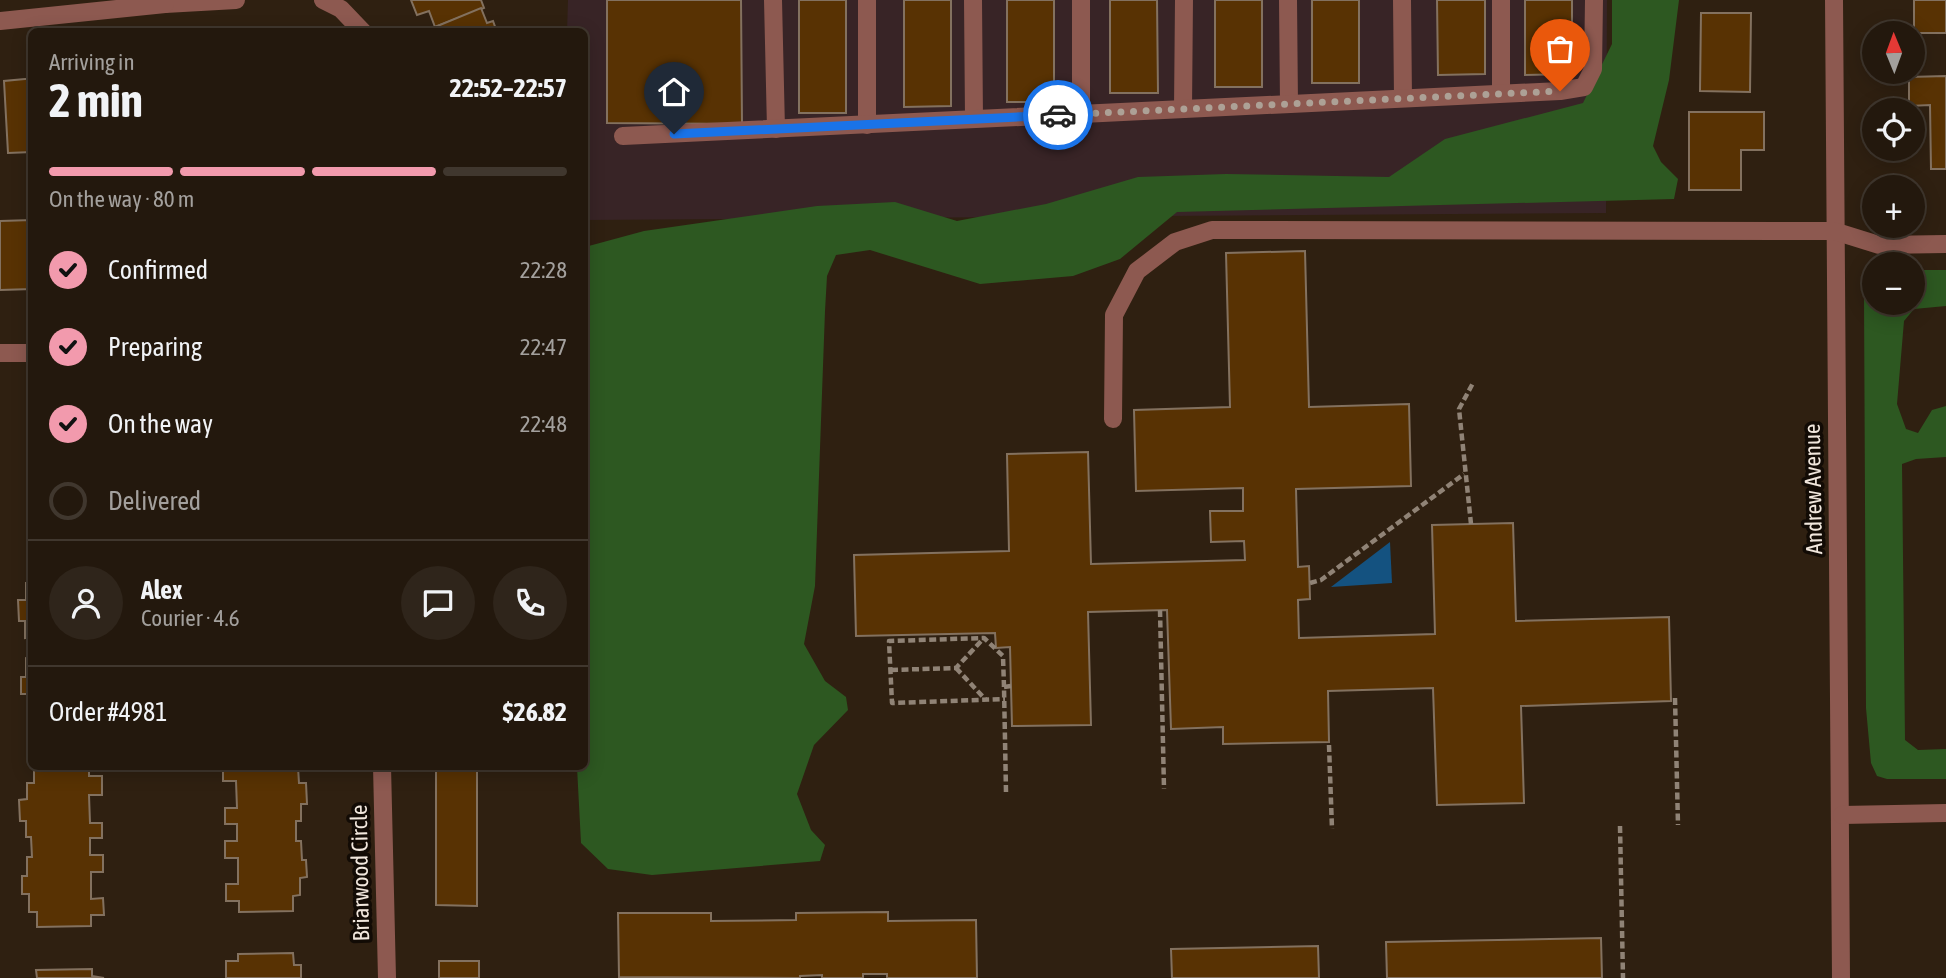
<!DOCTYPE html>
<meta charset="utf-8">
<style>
body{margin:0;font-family:"Asap Condensed",sans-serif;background:#2f251b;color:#f1f3f6;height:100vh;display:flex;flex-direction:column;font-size:26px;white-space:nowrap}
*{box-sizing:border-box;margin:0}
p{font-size:23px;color:#a3a09d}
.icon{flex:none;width:38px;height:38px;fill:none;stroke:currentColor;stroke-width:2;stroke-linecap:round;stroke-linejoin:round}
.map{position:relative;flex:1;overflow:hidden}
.sheet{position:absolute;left:28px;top:28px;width:560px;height:742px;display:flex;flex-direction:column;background:#23180d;border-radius:10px;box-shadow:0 4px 18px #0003,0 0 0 2px #40372e}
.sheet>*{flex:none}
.needle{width:46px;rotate:359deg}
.tools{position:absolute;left:1862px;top:21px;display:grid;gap:14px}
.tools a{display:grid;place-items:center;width:63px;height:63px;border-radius:50%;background:#23180d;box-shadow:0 4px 18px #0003,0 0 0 2px #40372e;font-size:35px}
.pin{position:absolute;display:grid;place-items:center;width:60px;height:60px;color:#fff;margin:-72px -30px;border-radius:50% 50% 50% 0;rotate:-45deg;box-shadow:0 0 7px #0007}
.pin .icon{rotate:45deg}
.courier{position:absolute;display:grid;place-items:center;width:70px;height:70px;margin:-35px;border:5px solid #1a73e8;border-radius:50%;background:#fff;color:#222;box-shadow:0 2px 9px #0007}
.headline em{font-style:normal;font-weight:700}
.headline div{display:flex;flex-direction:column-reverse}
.headline{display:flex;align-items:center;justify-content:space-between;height:119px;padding:0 21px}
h1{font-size:46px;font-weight:700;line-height:52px}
.bar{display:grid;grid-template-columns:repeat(4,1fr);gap:10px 7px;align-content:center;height:84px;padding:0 21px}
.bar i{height:9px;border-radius:5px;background:#40372e}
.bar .current{background:#f29aad}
.bar p{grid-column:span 4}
.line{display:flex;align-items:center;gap:18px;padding:0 21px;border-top:2px solid #40372e}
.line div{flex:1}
.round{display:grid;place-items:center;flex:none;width:74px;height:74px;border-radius:37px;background:#2f251b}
ol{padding:0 21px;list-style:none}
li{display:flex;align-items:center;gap:21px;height:77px}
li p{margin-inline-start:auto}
li .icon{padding:7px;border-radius:50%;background:#f29aad;color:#111;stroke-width:4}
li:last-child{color:#a3a09d}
li i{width:38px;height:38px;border:4px solid #40372e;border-radius:50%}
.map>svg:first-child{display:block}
.commercial{fill:#382426}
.forest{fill:#2d5821}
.water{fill:#145280}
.building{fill:#583203;stroke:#83715f;stroke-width:2}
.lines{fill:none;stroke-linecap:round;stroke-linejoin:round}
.path{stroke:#908376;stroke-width:4.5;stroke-dasharray:7 3.5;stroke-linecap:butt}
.minor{stroke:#8d5950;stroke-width:18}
.done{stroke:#ada196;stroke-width:7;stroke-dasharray:0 12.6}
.route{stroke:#1a73e8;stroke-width:9}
.labels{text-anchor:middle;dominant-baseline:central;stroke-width:7;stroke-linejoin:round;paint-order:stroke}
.street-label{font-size:23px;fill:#f1e7dd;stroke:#120b05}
</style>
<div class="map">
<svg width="1946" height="978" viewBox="0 0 1946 978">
<rect width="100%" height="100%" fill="#2f2011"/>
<path class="commercial" d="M 568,0 L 1607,0 L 1606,213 L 585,220 L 584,32 L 567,32 Z"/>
<g class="forest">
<path d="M 1612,0 L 1679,0 L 1669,80 L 1653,146 L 1661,162 L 1678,179 L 1674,199 L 1177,212 L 1120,259 L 1073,276 L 980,284 L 870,250 L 836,255 L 827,276 L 825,311 L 815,586 L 804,644 L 825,681 L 846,697 L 848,710 L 814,745 L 797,794 L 811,830 L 825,845 L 820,861 L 652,875 L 608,869 L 581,843 L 577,767 L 584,766 L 585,247 L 644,231 L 817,206 L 895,202 L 957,221 L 1046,204 L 1138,177 L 1226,174 L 1389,177 L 1445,139 L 1583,103 L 1612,44 Z"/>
<path d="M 1913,270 L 1946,270 L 1946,306 L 1914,309 L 1904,321 L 1897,404 L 1906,429 L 1918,433 L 1932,410 L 1946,406 L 1946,457 L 1916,459 L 1902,464 L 1905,740 L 1918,750 L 1946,749 L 1946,779 L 1887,779 L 1877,776 L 1871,763 L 1866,708 L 1864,297 L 1869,281 L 1874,278 L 1874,303 L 1913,303 Z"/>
</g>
<path class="water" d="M 1390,542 L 1392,583 L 1331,587 Z"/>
<g class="building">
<path d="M 411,0 L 481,0 L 484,8 L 435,27 L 429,11 L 417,15 Z"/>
<path d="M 607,0 L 741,0 L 742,124 L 607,123 Z"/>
<rect x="799" y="0" width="47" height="113"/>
<path d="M 904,0 L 951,0 L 951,106 L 904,107 Z"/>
<rect x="1007" y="0" width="47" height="102"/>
<path d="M 1110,0 L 1157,0 L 1158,93 L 1110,93 Z"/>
<rect x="1215" y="0" width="47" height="87"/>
<rect x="1312" y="0" width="47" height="83"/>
<path d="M 1437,0 L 1485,0 L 1485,74 L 1438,75 Z"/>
<path d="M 1525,0 L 1572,0 L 1572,74 L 1525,75 Z"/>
<rect x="1914" y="0" width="32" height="33"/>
<path d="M 481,8 L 487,23 L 493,21 L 497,32 L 432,32 L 431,29 L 435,27 Z"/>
<path d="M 1701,13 L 1751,13 L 1750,92 L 1700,91 Z"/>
<path d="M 1946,76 L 1946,169 L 1931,169 L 1930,105 L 1909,106 L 1909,77 Z"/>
<path d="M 25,79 L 32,79 L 32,152 L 8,153 L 4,81 Z"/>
<path d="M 1689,112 L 1764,112 L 1764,150 L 1741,150 L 1741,190 L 1689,190 Z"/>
<path d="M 32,220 L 32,289 L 0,290 L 0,221 Z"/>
<path d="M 1305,251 L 1309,407 L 1409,404 L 1411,486 L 1296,489 L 1298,567 L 1309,566 L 1310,599 L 1298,600 L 1299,638 L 1435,634 L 1432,525 L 1513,523 L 1516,621 L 1669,617 L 1671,701 L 1521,706 L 1524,803 L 1437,805 L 1433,688 L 1328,691 L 1329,742 L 1223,744 L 1223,727 L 1171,729 L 1167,610 L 1088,612 L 1091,725 L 1012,726 L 1010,647 L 996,648 L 995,633 L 856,636 L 854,555 L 1009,551 L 1007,454 L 1088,452 L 1091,564 L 1245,560 L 1244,541 L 1211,542 L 1210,511 L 1243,511 L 1243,488 L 1136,491 L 1134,410 L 1230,407 L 1226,253 Z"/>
<path d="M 26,583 L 32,583 L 32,712 L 28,712 L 28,694 L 21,694 L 21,677 L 26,677 L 26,658 L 31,657 L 31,637 L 25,638 L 25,621 L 19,621 L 18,600 L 26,600 Z"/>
<path d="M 223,766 L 298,767 L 299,783 L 306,783 L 307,804 L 301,804 L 301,821 L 296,821 L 296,841 L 301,841 L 302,860 L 306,860 L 307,877 L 300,878 L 300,895 L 293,896 L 293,911 L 239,912 L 239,901 L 226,901 L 226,884 L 238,884 L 238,858 L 225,858 L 225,841 L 237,841 L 237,824 L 225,824 L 225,808 L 237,808 L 236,781 L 223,781 Z"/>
<path d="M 436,766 L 477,766 L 477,906 L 436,905 Z"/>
<path d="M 89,769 L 89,776 L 102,776 L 102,795 L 89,795 L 90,823 L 102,823 L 102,838 L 90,838 L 90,855 L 103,855 L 103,872 L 91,872 L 91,899 L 103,898 L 104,915 L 91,915 L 91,926 L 37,927 L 37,912 L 29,912 L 29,894 L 22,894 L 22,876 L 27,876 L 27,857 L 32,857 L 31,837 L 26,837 L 26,821 L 20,821 L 19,800 L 27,799 L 27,783 L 34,783 L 34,770 Z"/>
<path d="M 888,912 L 888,921 L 976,920 L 977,978 L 887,978 L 887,974 L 863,974 L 863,978 L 822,978 L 822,975 L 800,976 L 800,978 L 619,977 L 618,913 L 711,913 L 711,921 L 796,920 L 796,913 Z"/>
<path d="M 1601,938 L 1602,978 L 1387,978 L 1386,942 Z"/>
<path d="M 1318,946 L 1319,978 L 1172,978 L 1171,949 Z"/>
<path d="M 293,953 L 294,965 L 301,965 L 301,978 L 226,978 L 226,961 L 238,961 L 238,954 Z"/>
<rect x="439" y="961" width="40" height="17"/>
<path d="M 92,969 L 92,976 L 104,978 L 37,978 L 36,970 Z"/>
</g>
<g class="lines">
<g class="path">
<path d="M 1471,524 L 1459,409 L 1473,383"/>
<path d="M 1310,583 L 1321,580 L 1464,474"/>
<path d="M 1160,610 L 1164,789"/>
<path d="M 956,668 L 986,700"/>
<path d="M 891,670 L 956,668 L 984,638"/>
<path d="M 1004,687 L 1003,656 L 984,638 L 889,641 L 892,703 L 1005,699"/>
<path d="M 1675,698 L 1678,825"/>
<path d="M 1329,745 L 1332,829"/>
<path d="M 1006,792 L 1004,687 L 1011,686"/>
<path d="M 1620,826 L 1623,978"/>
</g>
<g class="minor">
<path d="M 323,0 L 341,9 L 363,32"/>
<path d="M 773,0 L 776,129"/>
<path d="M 973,0 L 974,119"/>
<path d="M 1288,0 L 1289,104"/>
<path d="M 1402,0 L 1403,98"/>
<path d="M 1501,0 L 1501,93"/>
<path d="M 1834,0 L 1841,978"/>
<path d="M 165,4 L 236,0"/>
<path d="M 0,21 L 165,4 L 165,0"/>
<path d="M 1183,109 L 1184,0"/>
<path d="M 1081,114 L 1081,0"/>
<path d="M 867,125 L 867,0"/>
<path d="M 623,136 L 1560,91 L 1584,87 L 1593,69 L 1594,0"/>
<path d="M 0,353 L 32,353"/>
<path d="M 1113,419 L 1114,315 L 1137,271 L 1175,242 L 1212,230 L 1834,231 L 1879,245 L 1946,244"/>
<path d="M 382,766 L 387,978"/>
<path d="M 1842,815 L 1946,813"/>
</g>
</g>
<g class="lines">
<path class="done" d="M 1058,115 L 1560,91"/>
<path class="route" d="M 674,134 L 1058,115"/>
</g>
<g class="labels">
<g class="street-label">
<text transform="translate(1813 489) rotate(-91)">Andrew Avenue</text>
<text transform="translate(360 873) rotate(-91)">Briarwood Circle</text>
</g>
</g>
</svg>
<div class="tools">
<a><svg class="needle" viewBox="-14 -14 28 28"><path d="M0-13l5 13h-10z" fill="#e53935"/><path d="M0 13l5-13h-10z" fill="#a3a09d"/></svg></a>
<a><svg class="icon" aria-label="locate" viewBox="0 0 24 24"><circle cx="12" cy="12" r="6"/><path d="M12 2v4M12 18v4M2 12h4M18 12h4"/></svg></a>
<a>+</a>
<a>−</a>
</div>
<div class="pin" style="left:1560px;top:91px;background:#ea580c"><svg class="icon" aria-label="bag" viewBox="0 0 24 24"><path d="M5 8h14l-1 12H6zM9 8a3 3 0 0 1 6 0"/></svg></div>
<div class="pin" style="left:674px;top:134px;background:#1f2937"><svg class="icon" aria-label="home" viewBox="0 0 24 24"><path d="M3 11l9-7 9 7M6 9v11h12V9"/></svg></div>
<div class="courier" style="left:1058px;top:115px"><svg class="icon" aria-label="car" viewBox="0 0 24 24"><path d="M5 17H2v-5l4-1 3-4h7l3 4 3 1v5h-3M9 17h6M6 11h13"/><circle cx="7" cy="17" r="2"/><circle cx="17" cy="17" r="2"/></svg></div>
<section class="sheet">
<div class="headline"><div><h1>2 min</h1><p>Arriving in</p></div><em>22:52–22:57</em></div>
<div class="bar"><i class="current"></i><i class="current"></i><i class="current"></i><i></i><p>On the way · 80 m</p></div>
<ol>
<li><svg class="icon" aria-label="check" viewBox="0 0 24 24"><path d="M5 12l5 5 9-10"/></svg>Confirmed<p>22:28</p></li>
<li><svg class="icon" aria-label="check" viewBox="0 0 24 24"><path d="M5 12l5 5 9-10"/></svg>Preparing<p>22:47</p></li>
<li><svg class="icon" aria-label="check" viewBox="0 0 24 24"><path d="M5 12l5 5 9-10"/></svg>On the way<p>22:48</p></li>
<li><i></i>Delivered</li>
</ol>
<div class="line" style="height:126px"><a class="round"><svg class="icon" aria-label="person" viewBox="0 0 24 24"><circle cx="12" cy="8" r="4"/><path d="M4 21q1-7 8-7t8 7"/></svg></a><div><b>Alex</b><p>Courier · 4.6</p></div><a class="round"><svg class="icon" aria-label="chat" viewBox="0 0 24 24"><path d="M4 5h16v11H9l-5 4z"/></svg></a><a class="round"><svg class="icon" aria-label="phone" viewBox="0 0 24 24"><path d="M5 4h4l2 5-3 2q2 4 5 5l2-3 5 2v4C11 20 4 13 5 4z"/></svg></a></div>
<div class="line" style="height:91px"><div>Order #4981</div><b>$26.82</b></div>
</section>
</div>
